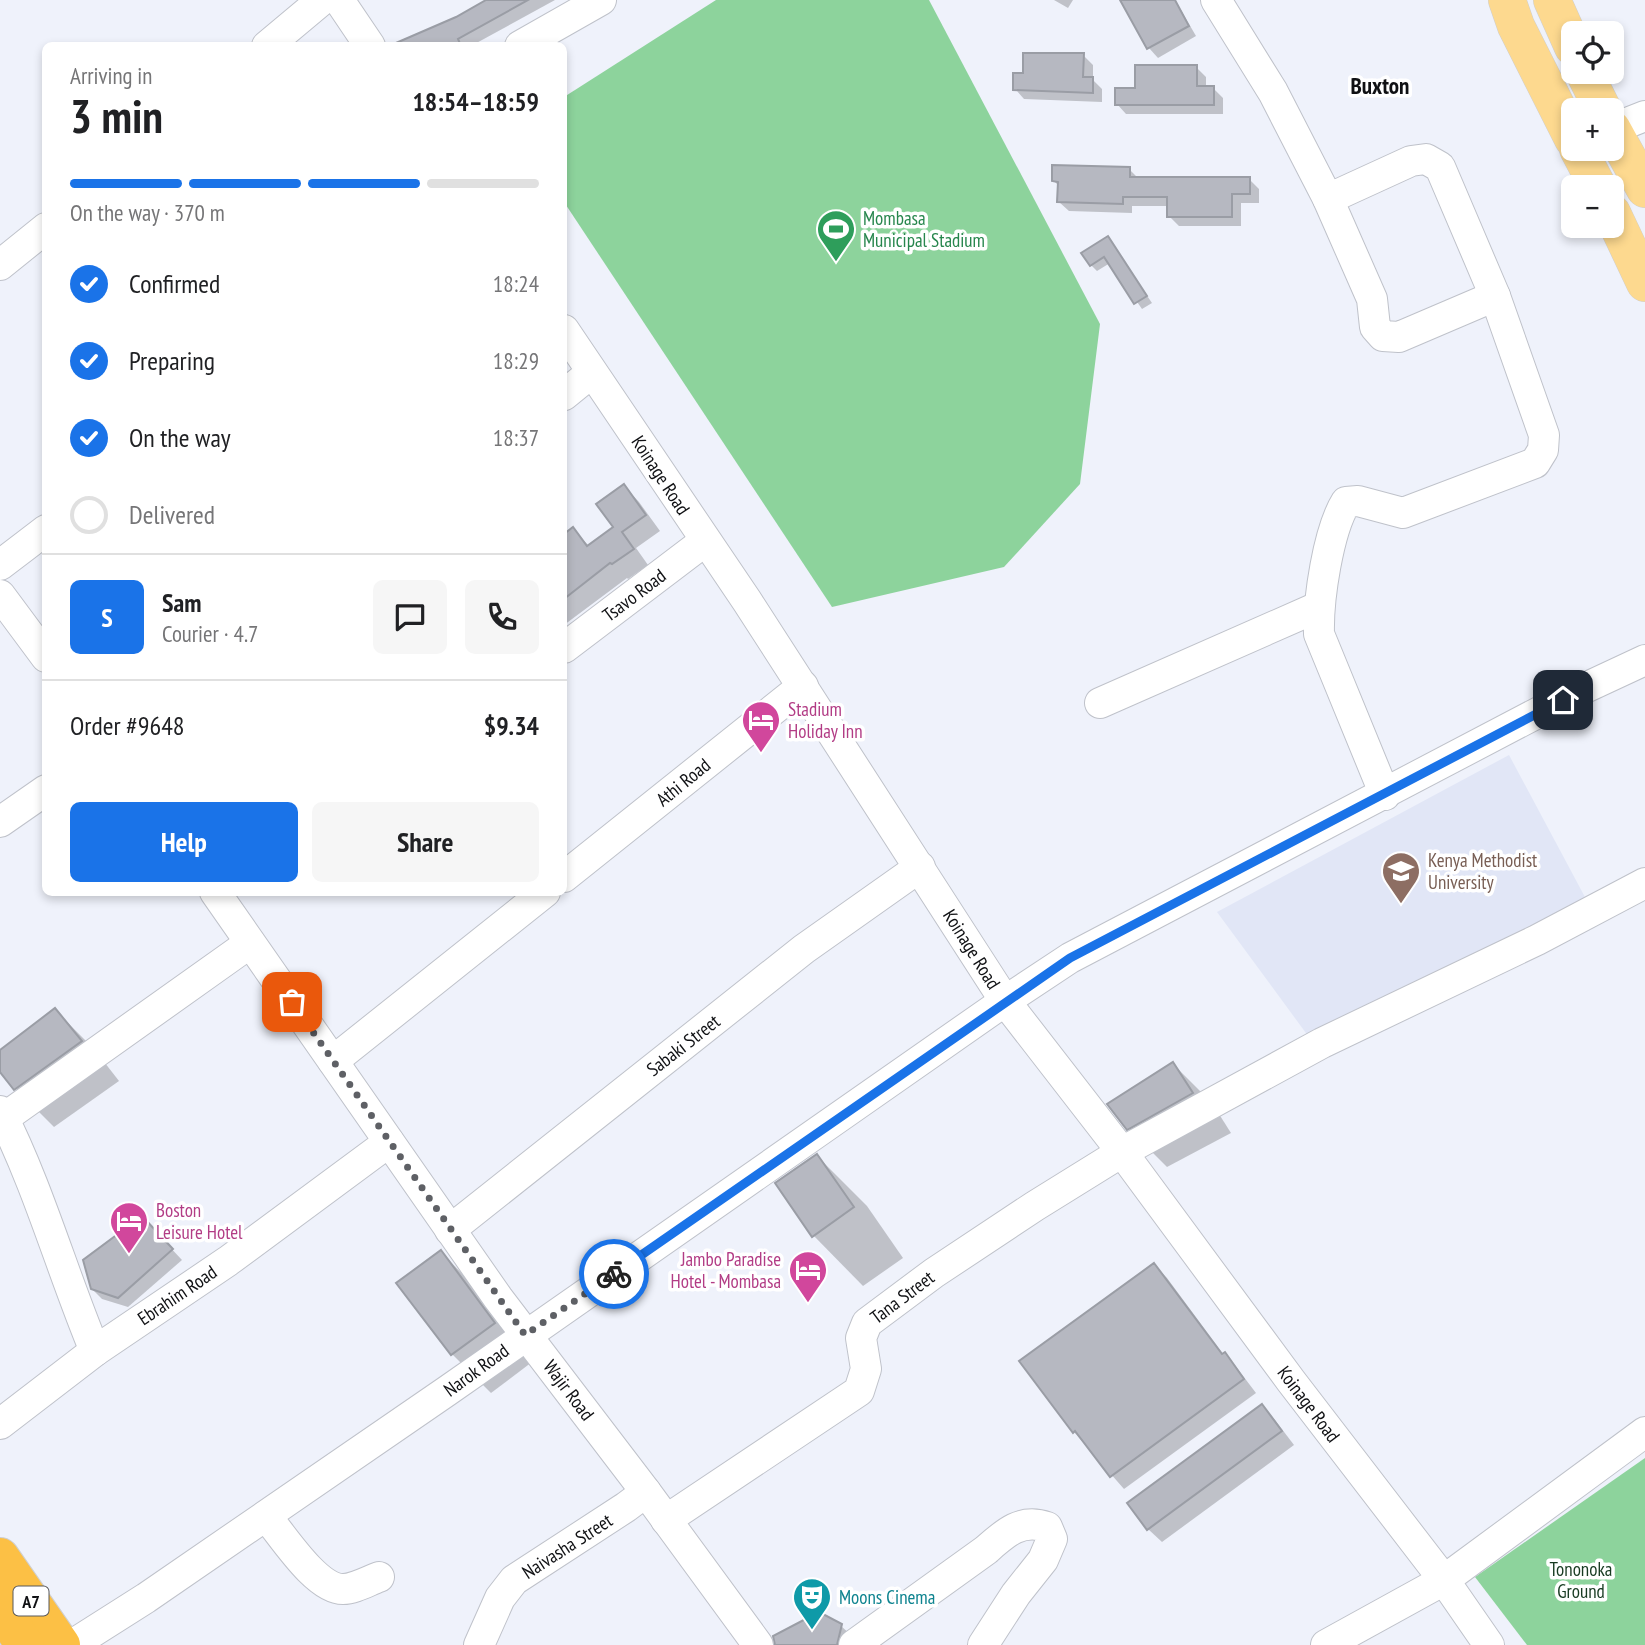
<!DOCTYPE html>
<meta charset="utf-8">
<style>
body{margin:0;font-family:"PT Sans Narrow",sans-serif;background:#f6f6f6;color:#202124;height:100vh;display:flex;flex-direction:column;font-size:26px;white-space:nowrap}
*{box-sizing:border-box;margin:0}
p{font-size:23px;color:#757577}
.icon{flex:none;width:38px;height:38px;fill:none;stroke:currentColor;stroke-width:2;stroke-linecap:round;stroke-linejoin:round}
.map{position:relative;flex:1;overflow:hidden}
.side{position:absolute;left:42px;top:42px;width:525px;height:854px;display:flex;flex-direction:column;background:#fff;border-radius:10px;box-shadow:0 4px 10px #0003}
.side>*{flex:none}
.buttons{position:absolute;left:1561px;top:21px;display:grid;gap:14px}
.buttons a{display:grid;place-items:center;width:63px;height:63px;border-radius:10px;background:#fff;box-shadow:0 4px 10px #0003;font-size:35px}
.pin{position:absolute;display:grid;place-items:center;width:60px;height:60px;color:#fff;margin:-30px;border-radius:14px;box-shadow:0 4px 10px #0006}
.courier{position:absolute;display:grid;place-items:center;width:70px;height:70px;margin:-35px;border:5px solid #1a73e8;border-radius:50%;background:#fff;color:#222;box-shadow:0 2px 9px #0007}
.summary em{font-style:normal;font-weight:700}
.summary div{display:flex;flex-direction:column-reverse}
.summary{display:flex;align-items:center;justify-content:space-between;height:119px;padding:0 28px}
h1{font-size:46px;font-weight:700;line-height:52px}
.bar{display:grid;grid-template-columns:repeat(4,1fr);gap:10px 7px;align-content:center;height:84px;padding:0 28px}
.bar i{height:9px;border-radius:5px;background:#e0e0e0}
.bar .current{background:#1a73e8}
.bar p{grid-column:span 4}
.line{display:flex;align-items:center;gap:18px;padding:0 28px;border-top:2px solid #e0e0e0}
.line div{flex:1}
.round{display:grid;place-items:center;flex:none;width:74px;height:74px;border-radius:10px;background:#f6f6f6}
ol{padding:0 28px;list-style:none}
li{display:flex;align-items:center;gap:21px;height:77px}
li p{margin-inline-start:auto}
li .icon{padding:7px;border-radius:50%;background:#1a73e8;color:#fff;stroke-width:4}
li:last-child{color:#757577}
li i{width:38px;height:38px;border:4px solid #e0e0e0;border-radius:50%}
.cta{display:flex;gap:14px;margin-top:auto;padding:14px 28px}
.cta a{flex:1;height:80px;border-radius:10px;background:#1a73e8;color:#fff;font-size:28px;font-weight:700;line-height:80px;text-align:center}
.cta a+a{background:#f6f6f6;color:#202124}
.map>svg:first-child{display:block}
.built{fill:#e1e6f6}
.green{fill:#8dd39c}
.shadow{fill:#0003}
.building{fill:#b6b8c1;stroke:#9a9da5;stroke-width:2}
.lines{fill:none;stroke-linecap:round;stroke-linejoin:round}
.minor-casing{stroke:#bfc2ca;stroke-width:32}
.major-casing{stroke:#cfcfd0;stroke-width:38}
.highway-casing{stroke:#cfcfd0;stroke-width:40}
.minor{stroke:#fff;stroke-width:30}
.major{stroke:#fdd98f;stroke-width:37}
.highway{stroke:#fcc045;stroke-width:38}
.done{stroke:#5e6065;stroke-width:7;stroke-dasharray:0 12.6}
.route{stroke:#1a73e8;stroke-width:9}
.labels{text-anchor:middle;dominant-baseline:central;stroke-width:7;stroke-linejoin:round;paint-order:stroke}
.shield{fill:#fff;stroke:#58585a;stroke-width:2}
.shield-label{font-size:18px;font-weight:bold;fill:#101114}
.leisure-label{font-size:19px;fill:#27864d;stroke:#fff;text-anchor:start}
.street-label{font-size:19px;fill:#101114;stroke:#fff}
.hotel-label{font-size:19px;fill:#b23c85;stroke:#fff;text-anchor:start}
.education-label{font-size:19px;fill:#785e54;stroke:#fff;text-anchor:start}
.park-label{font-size:19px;fill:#173a21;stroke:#fff}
.culture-label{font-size:19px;fill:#0d838f;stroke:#fff;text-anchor:start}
.quarter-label{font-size:23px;font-weight:bold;fill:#101114;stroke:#fff}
</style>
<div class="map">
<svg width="1645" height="1645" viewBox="0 0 1645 1645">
<rect width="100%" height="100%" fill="#eff2fb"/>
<path class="built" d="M 1509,755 L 1586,899 L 1314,1044 L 1217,912 Z"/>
<g class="green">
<path d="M 716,0 L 929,0 L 1100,324 L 1080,484 L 1004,567 L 832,607 L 564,202 L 564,97 Z"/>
<path d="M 1645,1458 L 1645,1645 L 1527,1645 L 1475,1577 Z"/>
</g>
<g class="shadow">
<path d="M 490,0 L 555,0 L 471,46 L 418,46 L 457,19 Z"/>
<path d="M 1054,0 L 1073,0 L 1068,8 Z"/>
<path d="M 1128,0 L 1175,0 L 1196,36 L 1158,58 L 1149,48 Z"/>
<path d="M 1083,55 L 1093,65 L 1093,80 L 1102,89 L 1102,102 L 1024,99 L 1015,89 L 1024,74 Z"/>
<path d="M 1196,67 L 1206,77 L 1206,88 L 1213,88 L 1223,98 L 1223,114 L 1126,114 L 1117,104 L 1137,89 Z"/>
<path d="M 1129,169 L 1139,179 L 1249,179 L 1259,189 L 1259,203 L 1241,203 L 1241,226 L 1179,226 L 1169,216 L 1169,206 L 1132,206 L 1132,213 L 1069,211 L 1059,202 L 1060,187 L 1053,180 Z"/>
<path d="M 1108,238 L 1152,303 L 1142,309 L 1110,263 L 1097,271 L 1091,265 Z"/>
<path d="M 624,486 L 639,502 L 660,531 L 636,548 L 648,565 L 628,579 L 627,578 L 564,625 L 564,536 L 573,529 L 589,546 L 615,528 Z"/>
<path d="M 55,1010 L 94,1049 L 119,1081 L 54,1127 L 15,1088 L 0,1069 L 0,1052 Z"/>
<path d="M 1173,1064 L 1212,1103 L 1231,1133 L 1167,1167 L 1128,1128 Z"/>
<path d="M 817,1156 L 867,1206 L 903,1258 L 863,1286 L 813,1235 Z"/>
<path d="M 152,1228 L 182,1260 L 128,1307 L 102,1299 L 92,1289 Z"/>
<path d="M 441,1252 L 479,1291 L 532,1362 L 491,1393 L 452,1354 Z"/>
<path d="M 1154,1265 L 1167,1278 L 1224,1355 L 1237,1368 L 1256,1393 L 1124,1489 L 1074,1432 Z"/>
<path d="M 1262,1407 L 1275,1420 L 1294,1445 L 1162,1542 L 1148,1529 Z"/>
<path d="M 841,1626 L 851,1635 L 849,1645 L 776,1645 Z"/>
</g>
<g class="building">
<path d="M 486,0 L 528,0 L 458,39 L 461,46 L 389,46 L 456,17 Z"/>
<path d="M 1120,0 L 1175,0 L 1189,26 L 1147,49 Z"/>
<path d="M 1023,53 L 1084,53 L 1083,77 L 1093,77 L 1093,93 L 1013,90 L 1013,73 L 1023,73 Z"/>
<path d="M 1135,65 L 1197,65 L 1197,86 L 1214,86 L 1214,105 L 1115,105 L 1115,88 L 1135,88 Z"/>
<path d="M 1052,165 L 1130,167 L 1130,177 L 1250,177 L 1250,194 L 1232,194 L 1232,217 L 1167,217 L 1167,197 L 1123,197 L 1123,204 L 1057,202 L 1058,182 L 1052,181 Z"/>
<path d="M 1108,236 L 1147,296 L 1134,304 L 1104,257 L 1090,266 L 1081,253 Z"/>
<path d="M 624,484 L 646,515 L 622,532 L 634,549 L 612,564 L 610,563 L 564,599 L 564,534 L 573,527 L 587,546 L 613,527 L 596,504 Z"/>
<path d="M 55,1008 L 82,1041 L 14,1090 L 0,1072 L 0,1050 Z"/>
<path d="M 1173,1062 L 1193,1093 L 1127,1130 L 1107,1104 Z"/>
<path d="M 817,1154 L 854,1207 L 812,1237 L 775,1183 Z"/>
<path d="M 142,1216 L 173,1249 L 118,1298 L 91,1289 L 83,1260 Z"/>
<path d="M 441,1250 L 495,1323 L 451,1355 L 396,1283 Z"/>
<path d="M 1154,1263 L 1222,1354 L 1225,1352 L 1244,1379 L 1110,1477 L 1075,1431 L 1073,1433 L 1019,1361 Z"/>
<path d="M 1262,1404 L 1282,1431 L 1147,1530 L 1127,1503 Z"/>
<path d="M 819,1612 L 842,1624 L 837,1645 L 775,1645 L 773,1636 Z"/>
</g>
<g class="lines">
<defs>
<g id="minor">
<path d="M 339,0 L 370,46"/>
<path d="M 1216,0 L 1273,92 L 1328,199 L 1411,161 L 1426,159 L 1440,167 L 1495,296 L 1544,435 L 1543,450 L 1535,463 L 1403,513 L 1358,501 L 1346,502 C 1328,531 1318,600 1319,634 L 1385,795"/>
<path d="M 267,46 L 322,0"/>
<path d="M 520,46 L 601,0"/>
<path d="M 1612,129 L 1645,116"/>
<path d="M 1328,199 L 1372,299 L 1375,327 L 1383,336 L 1399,337 L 1495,296"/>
<path d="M 0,265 L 46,228"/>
<path d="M 564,330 L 747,601 L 1005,1001 L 1122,1152 L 1291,1381 L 1444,1580 L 1489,1645"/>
<path d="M 564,395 L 591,373"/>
<path d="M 0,565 L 46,530"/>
<path d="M 0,595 L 46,657"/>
<path d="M 564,648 L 705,541"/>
<path d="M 1100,703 L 1318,607"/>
<path d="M 0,822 L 46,790"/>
<path d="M 564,877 L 803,686"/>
<path d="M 215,892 L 498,1298 L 646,1492 L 758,1645"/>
<path d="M 333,1061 L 545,892"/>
<path d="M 0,1111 C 39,1188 62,1272 95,1351"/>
<path d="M 4,1118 L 250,943"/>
<path d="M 450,1230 L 804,949 L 920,867"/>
<path d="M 0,1424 L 95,1351 L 228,1261 L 389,1142"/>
<path d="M 266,1516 C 283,1536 316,1589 343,1589 C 354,1589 368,1581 379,1577"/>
<path d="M 666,1520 L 859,1391 L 866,1369 L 861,1338 L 867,1323 L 934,1273 L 1035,1206 L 1122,1152 L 1322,1043 L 1537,940 L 1645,883"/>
<path d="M 72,1645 L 146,1598 L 447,1391 L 1005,1001 L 1070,958 L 1585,688 L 1645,660"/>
<path d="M 479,1645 L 500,1598 L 514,1580 L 626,1507 L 646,1492"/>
<path d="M 854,1645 L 986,1550 C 1005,1533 1021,1518 1047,1527 L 1052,1539 L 1043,1560 L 1016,1594 L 983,1645"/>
<path d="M 1326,1645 L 1444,1580 L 1645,1432"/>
</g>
<g id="major">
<path d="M 1507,0 L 1516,26 L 1573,139"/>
<path d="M 1552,0 L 1573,47"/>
<path d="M 1584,72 L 1603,110"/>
<path d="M 1612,129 L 1645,189"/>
<path d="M 1578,149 L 1598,187"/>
<path d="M 1612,213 L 1645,283"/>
</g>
<g id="highway">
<path d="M 0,1557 L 61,1645"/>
<path d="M 0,1609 L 25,1645"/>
</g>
</defs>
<use href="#minor" class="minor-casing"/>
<use href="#major" class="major-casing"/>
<use href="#highway" class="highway-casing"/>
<use href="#minor" class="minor"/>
<use href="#major" class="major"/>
<use href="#highway" class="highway"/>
</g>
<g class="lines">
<path class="done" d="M 292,1002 L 525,1335 L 614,1274"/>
<path class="route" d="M 614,1274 L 1070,958 L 1563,700"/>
</g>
<defs>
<symbol id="stadium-pin" viewBox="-11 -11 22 30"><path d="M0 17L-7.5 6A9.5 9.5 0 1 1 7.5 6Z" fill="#2e9e5b" stroke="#fff"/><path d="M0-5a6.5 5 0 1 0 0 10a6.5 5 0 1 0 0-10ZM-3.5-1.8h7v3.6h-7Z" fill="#fff"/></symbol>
<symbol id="hotel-pin" viewBox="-11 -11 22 30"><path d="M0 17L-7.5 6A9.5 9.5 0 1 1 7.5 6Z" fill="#d1479c" stroke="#fff"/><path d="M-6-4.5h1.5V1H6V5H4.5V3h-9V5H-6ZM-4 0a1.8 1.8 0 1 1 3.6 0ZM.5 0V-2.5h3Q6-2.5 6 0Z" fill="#fff"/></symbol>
<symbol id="university-pin" viewBox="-11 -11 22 30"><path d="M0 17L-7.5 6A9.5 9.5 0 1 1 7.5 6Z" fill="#8d6e63" stroke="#fff"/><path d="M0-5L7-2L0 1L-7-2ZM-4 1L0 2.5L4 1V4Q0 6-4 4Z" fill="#fff"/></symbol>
<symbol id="theatre-pin" viewBox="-11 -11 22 30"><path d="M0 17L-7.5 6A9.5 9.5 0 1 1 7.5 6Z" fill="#0f9aa8" stroke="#fff"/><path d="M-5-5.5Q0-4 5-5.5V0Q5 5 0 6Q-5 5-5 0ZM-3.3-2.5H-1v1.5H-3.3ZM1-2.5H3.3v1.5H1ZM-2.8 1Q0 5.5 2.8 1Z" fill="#fff"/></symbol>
</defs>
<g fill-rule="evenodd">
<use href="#stadium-pin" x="814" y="207" width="44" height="60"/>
<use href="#hotel-pin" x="739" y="698" width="44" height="60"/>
<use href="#university-pin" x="1379" y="849" width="44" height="60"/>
<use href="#hotel-pin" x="107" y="1199" width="44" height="60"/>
<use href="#hotel-pin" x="786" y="1248" width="44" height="60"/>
<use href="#theatre-pin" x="790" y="1575" width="44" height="60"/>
</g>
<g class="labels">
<rect class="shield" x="13.5" y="1586.5" width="35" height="29" rx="5"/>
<g class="shield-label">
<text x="31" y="1601">A7</text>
</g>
<g class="leisure-label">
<text x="863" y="218">Mombasa<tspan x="863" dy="22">Municipal Stadium</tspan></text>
</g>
<g class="street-label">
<text transform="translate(661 475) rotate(57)">Koinage Road</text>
<text transform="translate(634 595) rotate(-37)">Tsavo Road</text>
<text transform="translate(683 782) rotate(-39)">Athi Road</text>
<text transform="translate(972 949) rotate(58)">Koinage Road</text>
<text transform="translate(683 1045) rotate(-38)">Sabaki Street</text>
<text transform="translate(177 1295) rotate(-34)">Ebrahim Road</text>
<text transform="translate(902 1297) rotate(-37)">Tana Street</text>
<text transform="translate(476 1370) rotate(-36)">Narok Road</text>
<text transform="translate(569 1390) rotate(53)">Wajir Road</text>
<text transform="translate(1309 1404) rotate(53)">Koinage Road</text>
<text transform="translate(567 1546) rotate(-33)">Naivasha Street</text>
</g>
<g class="hotel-label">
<text x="788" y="709">Stadium<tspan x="788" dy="22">Holiday Inn</tspan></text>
<text x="156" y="1210">Boston<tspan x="156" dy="22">Leisure Hotel</tspan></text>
<text x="781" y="1259" text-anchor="end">Jambo Paradise<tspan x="781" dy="22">Hotel - Mombasa</tspan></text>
</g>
<g class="education-label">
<text x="1428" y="860">Kenya Methodist<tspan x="1428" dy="22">University</tspan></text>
</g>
<g class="park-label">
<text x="1581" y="1569">Tononoka<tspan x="1581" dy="22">Ground</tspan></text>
</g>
<g class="culture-label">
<text x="839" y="1597">Moons Cinema</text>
</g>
<g class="quarter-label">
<text x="1380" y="85">Buxton</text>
</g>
</g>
</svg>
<div class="buttons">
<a><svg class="icon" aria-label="locate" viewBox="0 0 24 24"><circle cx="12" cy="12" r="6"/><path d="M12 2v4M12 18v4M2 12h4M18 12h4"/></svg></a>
<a>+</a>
<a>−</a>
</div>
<div class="pin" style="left:292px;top:1002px;background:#ea580c"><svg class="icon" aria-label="bag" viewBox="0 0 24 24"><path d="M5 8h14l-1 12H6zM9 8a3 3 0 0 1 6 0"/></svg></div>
<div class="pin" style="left:1563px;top:700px;background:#1f2937"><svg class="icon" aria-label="home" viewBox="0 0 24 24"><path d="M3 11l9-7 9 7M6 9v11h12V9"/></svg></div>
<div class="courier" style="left:614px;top:1274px"><svg class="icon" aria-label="bike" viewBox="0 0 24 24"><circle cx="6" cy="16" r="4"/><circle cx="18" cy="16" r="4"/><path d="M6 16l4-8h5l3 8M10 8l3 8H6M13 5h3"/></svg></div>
<section class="side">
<div class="summary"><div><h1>3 min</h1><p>Arriving in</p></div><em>18:54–18:59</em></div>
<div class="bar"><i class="current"></i><i class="current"></i><i class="current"></i><i></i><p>On the way · 370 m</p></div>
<ol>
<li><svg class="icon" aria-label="check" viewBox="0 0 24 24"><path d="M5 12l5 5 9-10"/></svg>Confirmed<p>18:24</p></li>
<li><svg class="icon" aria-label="check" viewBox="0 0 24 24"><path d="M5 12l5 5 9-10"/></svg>Preparing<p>18:29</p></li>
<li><svg class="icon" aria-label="check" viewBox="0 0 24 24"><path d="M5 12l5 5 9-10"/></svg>On the way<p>18:37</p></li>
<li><i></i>Delivered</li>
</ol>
<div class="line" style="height:126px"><b class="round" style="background:#1a73e8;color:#fff">S</b><div><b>Sam</b><p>Courier · 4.7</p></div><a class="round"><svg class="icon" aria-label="chat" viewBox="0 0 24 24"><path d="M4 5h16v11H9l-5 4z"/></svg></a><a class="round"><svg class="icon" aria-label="phone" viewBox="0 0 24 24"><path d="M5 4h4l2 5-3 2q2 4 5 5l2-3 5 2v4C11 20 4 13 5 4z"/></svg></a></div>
<div class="line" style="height:91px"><div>Order #9648</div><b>$9.34</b></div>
<div class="cta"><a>Help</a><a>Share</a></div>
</section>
</div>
